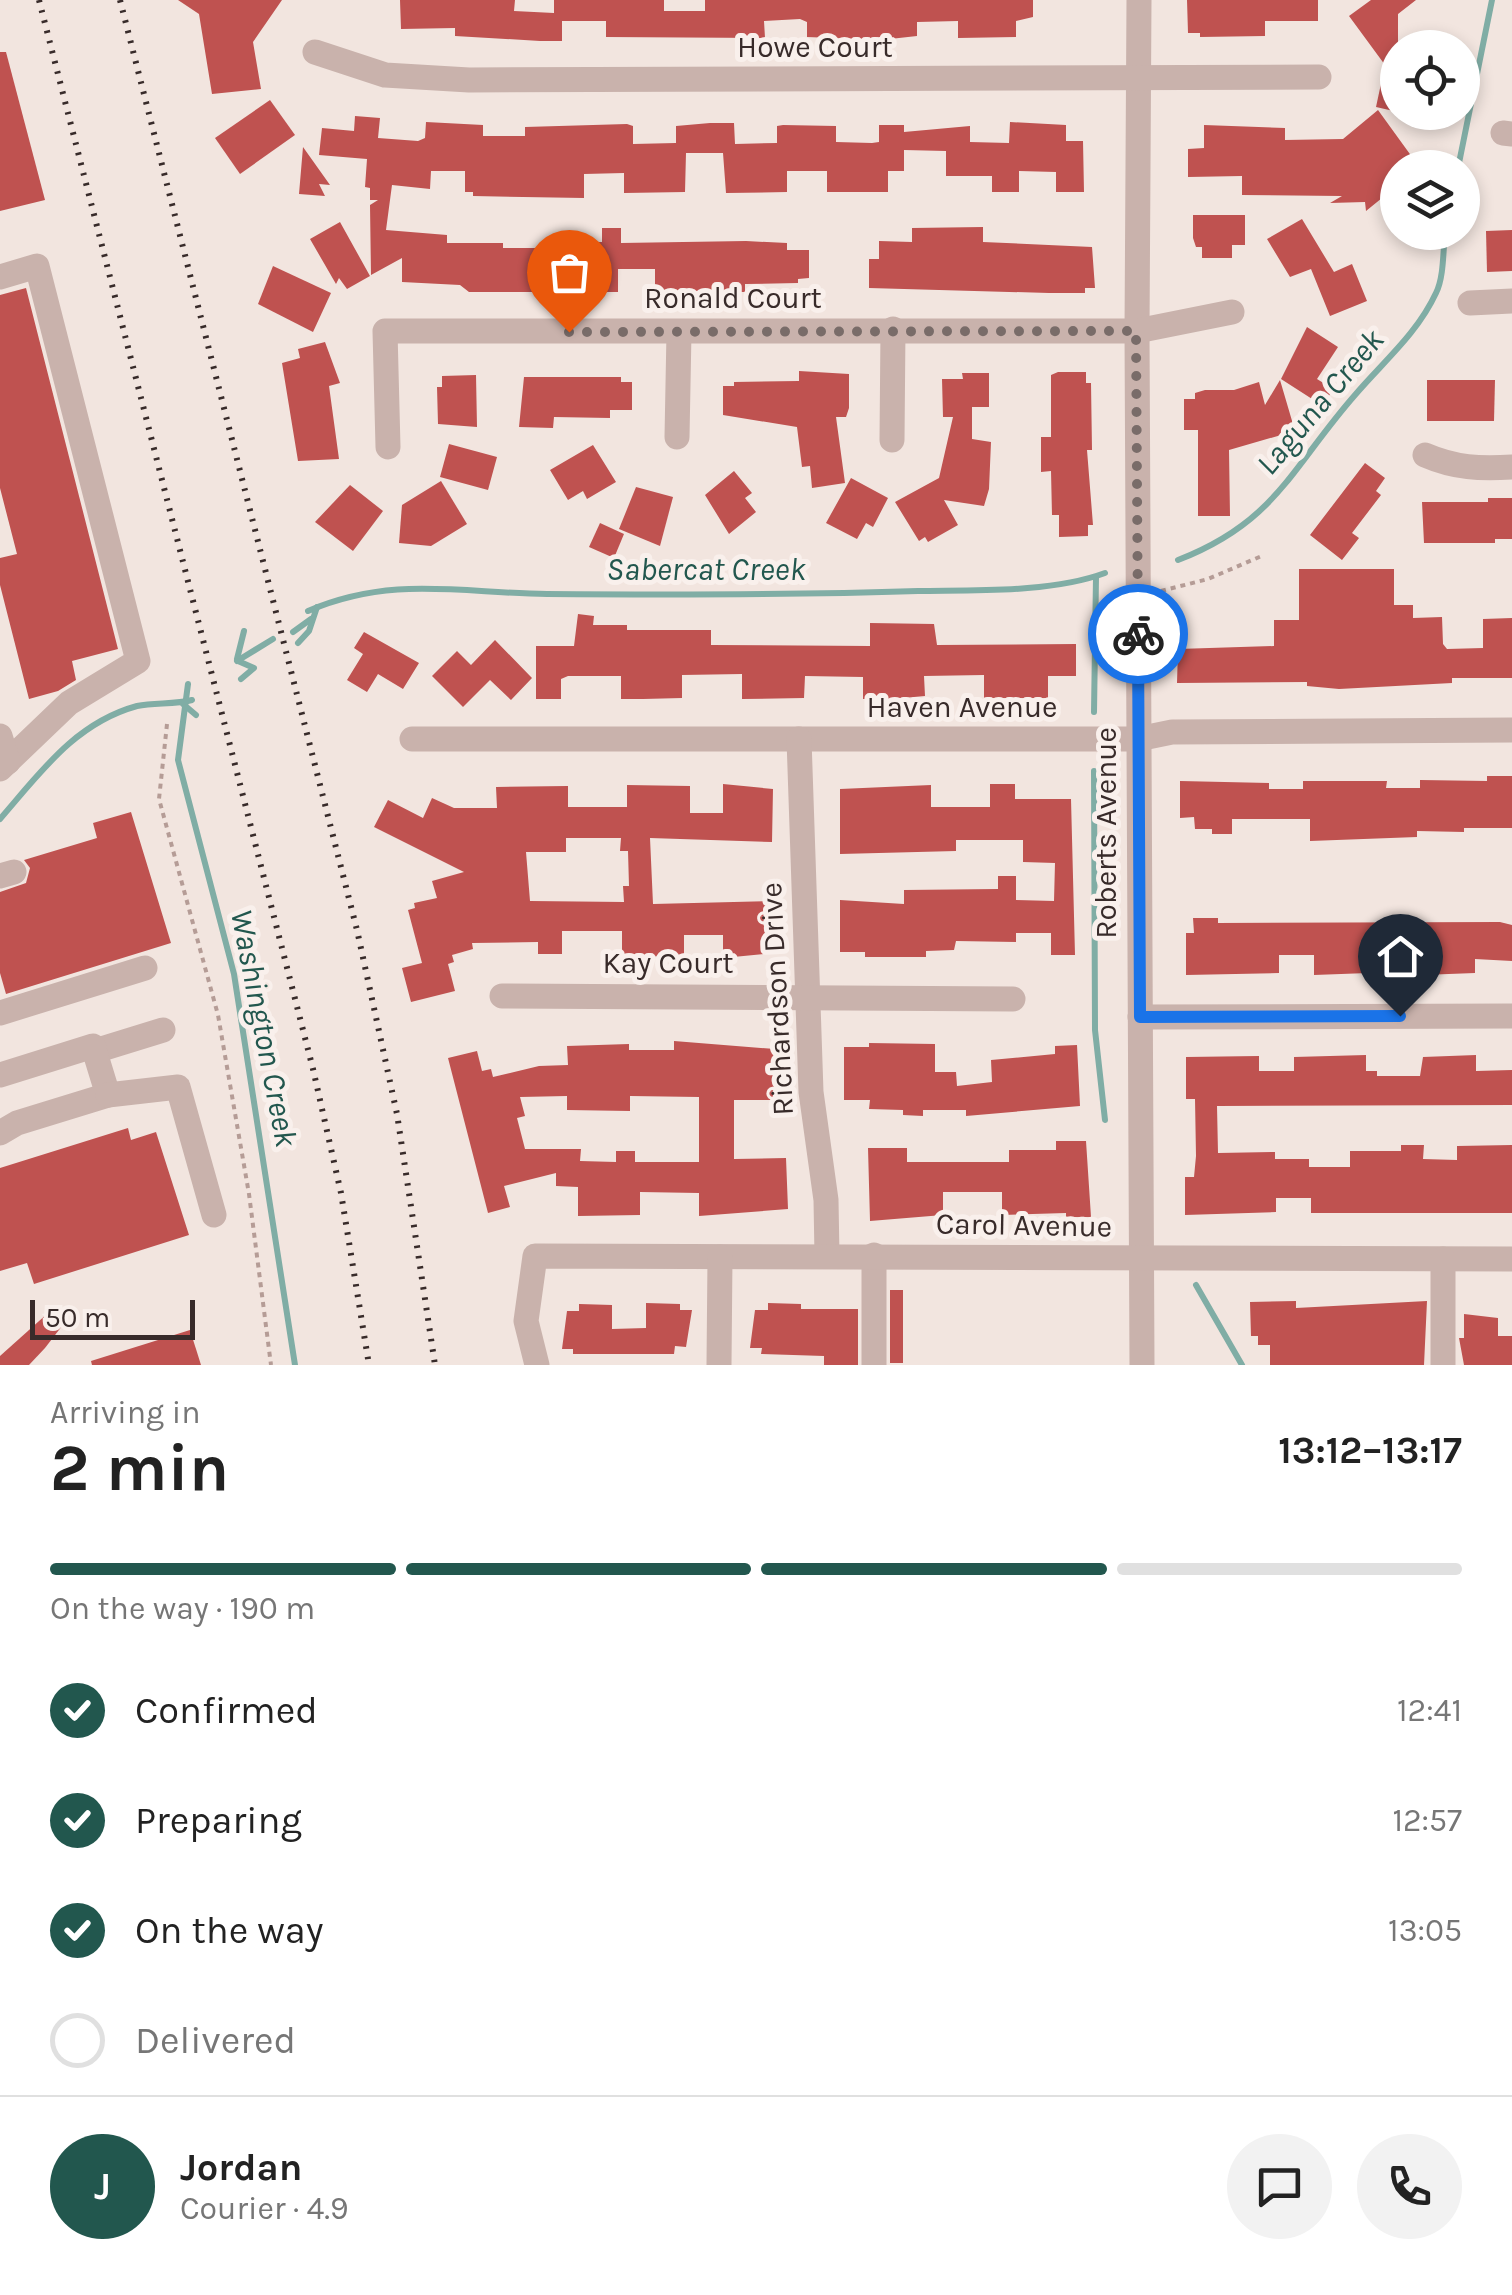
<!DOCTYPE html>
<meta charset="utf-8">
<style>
body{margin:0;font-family:Karla,sans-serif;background:#f2f2f2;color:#222;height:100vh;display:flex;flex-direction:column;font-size:38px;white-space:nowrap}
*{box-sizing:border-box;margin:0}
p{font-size:32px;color:#767676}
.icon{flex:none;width:55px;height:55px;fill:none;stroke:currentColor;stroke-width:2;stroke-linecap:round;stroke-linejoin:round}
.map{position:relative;height:1365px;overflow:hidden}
.panel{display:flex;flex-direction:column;background:#fff;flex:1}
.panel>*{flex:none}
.tools{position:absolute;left:1380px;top:30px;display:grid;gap:20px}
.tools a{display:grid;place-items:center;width:100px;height:100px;border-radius:50%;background:#fff;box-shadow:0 5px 15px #0003;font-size:50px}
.scale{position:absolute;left:30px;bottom:25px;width:165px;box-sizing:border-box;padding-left:10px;border:5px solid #382b2a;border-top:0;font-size:28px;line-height:35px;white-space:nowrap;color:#382b2a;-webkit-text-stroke:8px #f9f0ec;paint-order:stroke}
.pin{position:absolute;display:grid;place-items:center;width:85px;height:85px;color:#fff;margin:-102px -42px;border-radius:50% 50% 50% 0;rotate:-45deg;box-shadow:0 0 10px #0007}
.pin .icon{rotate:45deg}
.courier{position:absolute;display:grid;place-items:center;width:100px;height:100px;margin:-50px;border:8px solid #1a73e8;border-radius:50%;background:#fff;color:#222;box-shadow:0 2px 12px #0007}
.summary em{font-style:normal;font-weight:700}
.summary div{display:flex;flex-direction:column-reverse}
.summary{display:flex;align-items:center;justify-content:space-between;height:170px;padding:0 50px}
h1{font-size:65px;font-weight:700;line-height:75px}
.bar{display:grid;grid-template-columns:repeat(4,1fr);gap:15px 10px;align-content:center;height:120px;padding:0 50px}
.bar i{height:12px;border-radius:8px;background:#e0e0e0}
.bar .on{background:#22574e}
.bar p{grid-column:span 4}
.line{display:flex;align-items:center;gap:25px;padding:0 50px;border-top:2px solid #e0e0e0}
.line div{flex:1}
.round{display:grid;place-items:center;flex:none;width:105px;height:105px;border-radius:52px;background:#f2f2f2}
ol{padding:0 50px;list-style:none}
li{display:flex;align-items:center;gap:30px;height:110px}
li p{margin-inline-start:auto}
li .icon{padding:10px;border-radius:50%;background:#22574e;color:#fff;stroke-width:4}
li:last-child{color:#767676}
li i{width:55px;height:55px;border:5px solid #e0e0e0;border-radius:50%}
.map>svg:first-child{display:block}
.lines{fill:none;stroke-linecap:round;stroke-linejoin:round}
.stream{stroke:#80ada5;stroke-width:6}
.building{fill:#bf5250;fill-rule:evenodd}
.path{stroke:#b59c96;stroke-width:4;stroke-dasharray:5 5;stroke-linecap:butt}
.minor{stroke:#c9b2ac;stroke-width:25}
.rail{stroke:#382b2a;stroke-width:6;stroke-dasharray:2.5 8;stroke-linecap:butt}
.done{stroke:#796c69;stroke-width:10;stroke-dasharray:0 18}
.route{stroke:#1a73e8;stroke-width:12}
.labels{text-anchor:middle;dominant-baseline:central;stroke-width:10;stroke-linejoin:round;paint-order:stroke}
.street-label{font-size:30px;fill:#382b2a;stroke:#f9f0ec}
.water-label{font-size:32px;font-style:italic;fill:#22574e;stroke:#f9f0ec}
</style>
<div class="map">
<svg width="1512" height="1365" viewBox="0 0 1512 1365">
<rect width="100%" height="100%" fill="#f2e5df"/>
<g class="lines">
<g class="stream">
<path d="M 1458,168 L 1492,0"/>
<path d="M 1178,560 C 1276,522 1291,468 1355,395 C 1383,362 1417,334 1436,293 C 1444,277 1443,251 1445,232"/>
<path d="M 308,611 C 392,575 460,593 547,594 C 670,595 794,595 918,591 C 975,590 1051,593 1105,573"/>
<path d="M 293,632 L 311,619"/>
<path d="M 298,643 L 309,631 L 317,607"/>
<path d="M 237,659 L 244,631"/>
<path d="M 237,661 L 273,639"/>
<path d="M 238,661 L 254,668 L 241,679"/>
<path d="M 188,684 L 178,760 L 234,974 L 295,1365"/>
<path d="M 183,704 L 196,715"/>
<path d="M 1094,712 L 1096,577"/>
<path d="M 1094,771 L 1095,1030 L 1105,1120"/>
<path d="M 0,819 C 40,773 75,723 137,706 C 155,702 174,705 192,700"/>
<path d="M 1196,1285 L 1242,1365"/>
</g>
</g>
<g class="building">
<path d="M 178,0 L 282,0 L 253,42 L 261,89 L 212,94 L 199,14 Z"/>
<path d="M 400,0 L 515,0 L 514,11 L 554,13 L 554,0 L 664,0 L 664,11 L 705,11 L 705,0 L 1033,0 L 1033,17 L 1016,21 L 1016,37 L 958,38 L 958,21 L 917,22 L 917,36 L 881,40 L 807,37 L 807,22 L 800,19 L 764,21 L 765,38 L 606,37 L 606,21 L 562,21 L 562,41 L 540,41 L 455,36 L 455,28 L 401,29 Z"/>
<path d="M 1187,0 L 1318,0 L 1318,21 L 1265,21 L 1265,36 L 1200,37 L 1200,33 L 1188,33 Z"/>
<path d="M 1371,0 L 1416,0 L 1398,14 L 1398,112 L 1376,107 L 1385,65 L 1349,16 Z"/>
<path d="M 0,52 L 6,52 L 45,200 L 0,211 Z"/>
<path d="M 270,100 L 295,135 L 240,174 L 215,138 Z"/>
<path d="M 1378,110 L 1420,168 L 1398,168 L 1398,185 L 1366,211 L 1365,202 L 1330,203 L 1342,196 L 1242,195 L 1242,176 L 1188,177 L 1188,149 L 1204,148 L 1204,125 L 1285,128 L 1285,140 L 1343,139 Z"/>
<path d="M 355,116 L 380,118 L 378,138 L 418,141 L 425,138 L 426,122 L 483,125 L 483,136 L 525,136 L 525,127 L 627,124 L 633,126 L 633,144 L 676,143 L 676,126 L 710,123 L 734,123 L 735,144 L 777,143 L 777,126 L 783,125 L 836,126 L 836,142 L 872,143 L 879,142 L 879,125 L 904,125 L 904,132 L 970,126 L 970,142 L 1009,143 L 1010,122 L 1066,125 L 1066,141 L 1083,141 L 1084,192 L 1056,192 L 1056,172 L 1019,171 L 1019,192 L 992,192 L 992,176 L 946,176 L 946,151 L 904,150 L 904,171 L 888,171 L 888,192 L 827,192 L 827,171 L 787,171 L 787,192 L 726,193 L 723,153 L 686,153 L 685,192 L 624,193 L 624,173 L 584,174 L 584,198 L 473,196 L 473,192 L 465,192 L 465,171 L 431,171 L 430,189 L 392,185 L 386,230 L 447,235 L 447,243 L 503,243 L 503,248 L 549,248 L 549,254 L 590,254 L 590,242 L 602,242 L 602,228 L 621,228 L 621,243 L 746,241 L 787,243 L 787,250 L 809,250 L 809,278 L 798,279 L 798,283 L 745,284 L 745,292 L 655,292 L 655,269 L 618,269 L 618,292 L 469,292 L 460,285 L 402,282 L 402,258 L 371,275 L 370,205 L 378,200 L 370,200 L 370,188 L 365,187 L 367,159 L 319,155 L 322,128 L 354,131 Z"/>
<path d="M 303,147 L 330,185 L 319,184 L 325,196 L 299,194 Z"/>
<path d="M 1193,215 L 1245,215 L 1245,245 L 1232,245 L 1232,258 L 1202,258 L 1202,247 L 1196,247 L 1193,238 Z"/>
<path d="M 1302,219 L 1334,272 L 1352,264 L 1367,301 L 1330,316 L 1311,269 L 1290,277 L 1267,239 Z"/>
<path d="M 340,222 L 370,276 L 347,289 L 339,278 L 336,284 L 310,239 Z"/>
<path d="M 983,227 L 983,242 L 1092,247 L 1095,288 L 1085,288 L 1085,293 L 1049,293 L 869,288 L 869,259 L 879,259 L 879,241 L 912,242 L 912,228 Z"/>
<path d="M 1512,230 L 1512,271 L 1487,272 L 1486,231 Z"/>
<path d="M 273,266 L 331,293 L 313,332 L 258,304 Z"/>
<path d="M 26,288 L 118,649 L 72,661 L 76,680 L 58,691 L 29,699 L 0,585 L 0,558 L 17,554 L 0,488 L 0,295 Z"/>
<path d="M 1307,327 L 1338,347 L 1317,379 L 1333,389 L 1323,406 L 1281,379 Z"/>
<path d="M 325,342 L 340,383 L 329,386 L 339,459 L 298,461 L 282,363 L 300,358 L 298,349 Z"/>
<path d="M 799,371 L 849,374 L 849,408 L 846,417 L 836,417 L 845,483 L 812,488 L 810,466 L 802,467 L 797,427 L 723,415 L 723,386 L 734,386 L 734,382 L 799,381 Z"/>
<path d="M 1058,372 L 1086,372 L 1086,383 L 1091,383 L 1092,450 L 1087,450 L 1093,525 L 1088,525 L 1088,536 L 1059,537 L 1059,515 L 1052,515 L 1051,471 L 1041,472 L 1041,437 L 1051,437 L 1051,375 Z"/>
<path d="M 962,373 L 989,373 L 989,407 L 972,407 L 972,439 L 991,442 L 989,489 L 984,506 L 944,500 L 958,525 L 928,542 L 925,537 L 919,541 L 895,502 L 939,478 L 953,417 L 943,417 L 942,379 L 963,379 Z"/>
<path d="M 476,375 L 477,427 L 438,424 L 437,387 L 442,387 L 442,376 Z"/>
<path d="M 524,377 L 621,377 L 621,382 L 632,382 L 632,410 L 610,410 L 610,418 L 554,417 L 553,428 L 519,427 Z"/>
<path d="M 1280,380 L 1295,431 L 1229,450 L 1230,516 L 1198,516 L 1198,430 L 1184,430 L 1184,399 L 1195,399 L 1195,393 L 1205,390 L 1234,390 L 1259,382 L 1265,405 Z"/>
<path d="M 1427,380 L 1495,380 L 1494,421 L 1427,421 Z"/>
<path d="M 449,444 L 497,457 L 488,490 L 440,477 Z"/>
<path d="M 593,445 L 616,482 L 587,499 L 583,491 L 568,500 L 550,470 Z"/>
<path d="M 1365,463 L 1385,478 L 1376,491 L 1381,495 L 1352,533 L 1359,538 L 1342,560 L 1310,535 Z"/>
<path d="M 734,471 L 752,493 L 745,498 L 756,512 L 729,534 L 705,495 Z"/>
<path d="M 851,478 L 888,498 L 873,527 L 866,523 L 857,539 L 826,523 Z"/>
<path d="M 441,481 L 467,524 L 431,546 L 399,543 L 402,505 Z"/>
<path d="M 350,485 L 383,511 L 353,551 L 315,522 Z"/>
<path d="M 636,487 L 673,497 L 660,546 L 619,529 Z"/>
<path d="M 1488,498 L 1512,498 L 1512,539 L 1495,539 L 1495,543 L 1424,543 L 1422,502 L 1488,502 Z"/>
<path d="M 600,523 L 624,534 L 614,558 L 589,547 Z"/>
<path d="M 1299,569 L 1394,569 L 1394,605 L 1413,605 L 1413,618 L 1442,617 L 1443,644 L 1447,649 L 1483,648 L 1483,619 L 1512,618 L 1512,678 L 1452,678 L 1452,683 L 1339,689 L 1307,686 L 1307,682 L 1177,683 L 1178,649 L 1274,646 L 1274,620 L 1299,620 Z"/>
<path d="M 578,614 L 594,616 L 593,625 L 627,625 L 627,630 L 711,630 L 711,645 L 870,646 L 870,623 L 934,624 L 937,645 L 1076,644 L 1076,676 L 1048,676 L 1048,698 L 984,698 L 984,675 L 924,676 L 925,696 L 892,699 L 863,699 L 863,677 L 805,676 L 804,698 L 742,699 L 742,674 L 682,675 L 682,698 L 643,699 L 621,699 L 621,676 L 568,676 L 561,679 L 561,699 L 536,699 L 536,646 L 574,646 Z"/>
<path d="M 364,632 L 419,663 L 403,689 L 378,674 L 367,692 L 347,680 L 363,654 L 354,648 Z"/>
<path d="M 495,640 L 532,678 L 511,700 L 490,680 L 463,707 L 432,676 L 457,651 L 471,665 Z"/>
<path d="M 1487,776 L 1512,776 L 1512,828 L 1464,828 L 1464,832 L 1417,831 L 1417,837 L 1310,841 L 1310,819 L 1232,819 L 1232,834 L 1212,834 L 1212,829 L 1195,829 L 1194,817 L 1180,818 L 1180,781 L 1269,783 L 1269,789 L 1303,789 L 1303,781 L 1387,781 L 1386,788 L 1420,788 L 1420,780 L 1487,781 Z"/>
<path d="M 723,784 L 773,789 L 772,842 L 650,838 L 653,904 L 773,901 L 773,953 L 723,958 L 723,935 L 684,935 L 684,956 L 622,957 L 622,931 L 562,931 L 562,954 L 538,954 L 538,942 L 472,943 L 473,949 L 452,955 L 454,962 L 448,964 L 455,991 L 411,1002 L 402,968 L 422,963 L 408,910 L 415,908 L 414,903 L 437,898 L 432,881 L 464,872 L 374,827 L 388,800 L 423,818 L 432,798 L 454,808 L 497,808 L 496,787 L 568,786 L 568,807 L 627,807 L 627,785 L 690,786 L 690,813 L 723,813 ZM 566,838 L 621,838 L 620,851 L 628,851 L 629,886 L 623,886 L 624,902 L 530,901 L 526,852 L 566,852 Z"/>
<path d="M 990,784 L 1015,784 L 1015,799 L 1071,799 L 1075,955 L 1051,955 L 1051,933 L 1016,933 L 1016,942 L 956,941 L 954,950 L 926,951 L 926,957 L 865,957 L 865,952 L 840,952 L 840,900 L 904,904 L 904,890 L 998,889 L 998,876 L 1016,876 L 1016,900 L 1054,901 L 1055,863 L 1023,862 L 1023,840 L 956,840 L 956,851 L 840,854 L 840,789 L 931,785 L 931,807 L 990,807 Z"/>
<path d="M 131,812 L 171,943 L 6,994 L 0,973 L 0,892 L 26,883 L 30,868 L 24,860 L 97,838 L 93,823 Z"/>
<path d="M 1193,918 L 1218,918 L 1218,923 L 1500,922 L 1512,925 L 1512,961 L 1475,959 L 1475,973 L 1422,975 L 1422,955 L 1417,955 L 1418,949 L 1372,950 L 1373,955 L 1367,955 L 1368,973 L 1314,975 L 1314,955 L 1279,955 L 1279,973 L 1186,975 L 1186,933 L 1194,933 Z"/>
<path d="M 674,1041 L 775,1049 L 774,1100 L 734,1100 L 734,1159 L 786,1158 L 788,1209 L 699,1216 L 699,1193 L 640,1192 L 640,1215 L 578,1216 L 578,1187 L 556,1186 L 556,1173 L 504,1186 L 510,1207 L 488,1213 L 448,1058 L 477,1051 L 482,1071 L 491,1069 L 493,1077 L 539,1066 L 568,1065 L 567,1046 L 629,1044 L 629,1050 L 674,1050 ZM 567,1096 L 567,1110 L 630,1111 L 630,1096 L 699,1097 L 699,1162 L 635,1162 L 635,1151 L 616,1151 L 616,1162 L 580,1161 L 581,1149 L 525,1149 L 517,1118 L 525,1116 L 520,1097 Z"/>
<path d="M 869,1043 L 935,1044 L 935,1072 L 956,1072 L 957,1086 L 992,1082 L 991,1060 L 1055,1054 L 1055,1046 L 1077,1045 L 1080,1106 L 966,1116 L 966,1110 L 923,1110 L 923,1116 L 903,1115 L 903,1110 L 869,1109 L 870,1100 L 844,1100 L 844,1047 L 869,1047 Z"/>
<path d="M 1366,1055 L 1366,1071 L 1377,1071 L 1377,1076 L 1420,1076 L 1423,1057 L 1476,1055 L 1476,1071 L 1512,1070 L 1512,1105 L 1217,1106 L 1218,1153 L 1275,1152 L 1275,1159 L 1309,1159 L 1309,1167 L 1350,1167 L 1350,1151 L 1401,1151 L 1401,1145 L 1424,1145 L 1423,1159 L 1457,1160 L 1457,1146 L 1512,1145 L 1512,1213 L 1311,1213 L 1311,1198 L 1276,1198 L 1276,1212 L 1185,1215 L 1185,1177 L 1194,1177 L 1196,1156 L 1195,1099 L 1186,1099 L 1186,1057 L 1259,1056 L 1259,1071 L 1294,1071 L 1294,1057 Z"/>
<path d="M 128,1128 L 131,1140 L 156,1132 L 189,1235 L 34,1284 L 27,1263 L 0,1271 L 0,1168 Z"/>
<path d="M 1056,1141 L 1086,1141 L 1091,1217 L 1066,1217 L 1066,1213 L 1002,1215 L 1002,1192 L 943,1192 L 943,1215 L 870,1221 L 868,1148 L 907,1148 L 907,1162 L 1009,1162 L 1009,1150 L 1056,1150 Z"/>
<rect x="890" y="1290" width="13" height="73"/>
<path d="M 1296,1301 L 1296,1308 L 1427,1301 L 1424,1365 L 1270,1365 L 1270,1345 L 1258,1345 L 1258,1336 L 1251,1336 L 1250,1302 Z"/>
<path d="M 646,1303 L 680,1304 L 680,1310 L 692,1310 L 686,1347 L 675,1346 L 674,1354 L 573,1354 L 573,1349 L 562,1349 L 567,1311 L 579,1311 L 579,1304 L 612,1305 L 612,1329 L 646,1328 Z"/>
<path d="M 768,1303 L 801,1304 L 801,1309 L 858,1309 L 858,1365 L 824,1365 L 824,1356 L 761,1354 L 762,1348 L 750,1348 L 755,1310 L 768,1310 Z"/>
<path d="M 48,1313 L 62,1326 L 45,1348 L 29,1365 L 0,1365 L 0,1356 Z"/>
<path d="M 1464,1314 L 1498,1318 L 1498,1336 L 1512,1336 L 1512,1365 L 1464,1365 L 1459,1338 L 1464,1338 Z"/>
<path d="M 190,1330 L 201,1365 L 92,1365 L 91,1361 Z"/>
</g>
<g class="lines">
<g class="path">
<path d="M 1161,591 L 1208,579 L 1264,555"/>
<path d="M 167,724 L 159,799 L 218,1015 L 249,1194 L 271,1365"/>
</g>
<g class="minor">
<path d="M 1139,0 L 1137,331 L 1142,1365"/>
<path d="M 315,52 L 385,75 L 469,80 L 1319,77"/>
<path d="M 1503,133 L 1512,134"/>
<path d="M 0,277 L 37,266 L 138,661 L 69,703 L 0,769"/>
<path d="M 1470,303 L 1512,301"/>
<path d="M 677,437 L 679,332"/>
<path d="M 892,440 L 893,329"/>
<path d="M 388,447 L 385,331 L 1137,331 L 1232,312"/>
<path d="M 1425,455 C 1455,468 1480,469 1512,467"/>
<path d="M 0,736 L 8,762"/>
<path d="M 412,739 L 1138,739 L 1172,732 L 1512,730"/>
<path d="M 799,739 L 811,1092 L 826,1200 L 827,1256"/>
<path d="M 0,876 L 14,872"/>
<path d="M 502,996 L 1013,999"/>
<path d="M 0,1013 L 145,968"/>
<path d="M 1140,1017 L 1512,1016"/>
<path d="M 95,1051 L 163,1030"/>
<path d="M 0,1075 L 93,1046 L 108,1095 L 17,1123 L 0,1133"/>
<path d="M 108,1095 L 178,1087 L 214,1215"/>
<path d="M 874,1255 L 874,1365"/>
<path d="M 537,1365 L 526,1321 L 535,1256 L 1512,1259"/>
<path d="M 719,1365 L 720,1257"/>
<path d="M 1443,1365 L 1443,1259"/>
</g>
<g class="rail">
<path d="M 39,0 L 313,1069 L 341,1193 L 369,1365"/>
<path d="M 120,0 L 357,930 L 397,1114 L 435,1365"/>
</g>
</g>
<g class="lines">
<path class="done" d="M 569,332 L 1136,331 L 1138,634"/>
<path class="route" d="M 1138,634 L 1140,1017 L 1400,1016"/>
</g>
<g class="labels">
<g class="street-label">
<text x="815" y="47">Howe Court</text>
<text x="733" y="298">Ronald Court</text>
<text x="962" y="707">Haven Avenue</text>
<text transform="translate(1106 833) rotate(-90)">Roberts Avenue</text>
<text x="668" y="963">Kay Court</text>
<text transform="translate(777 999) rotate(-93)">Richardson Drive</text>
<text transform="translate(1024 1225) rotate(1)">Carol Avenue</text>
</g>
<g class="water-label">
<text transform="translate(1320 402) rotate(-50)">Laguna Creek</text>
<text x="706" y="569">Sabercat Creek</text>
<text transform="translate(264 1028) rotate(79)">Washington Creek</text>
</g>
</g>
</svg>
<div class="tools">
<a><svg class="icon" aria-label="locate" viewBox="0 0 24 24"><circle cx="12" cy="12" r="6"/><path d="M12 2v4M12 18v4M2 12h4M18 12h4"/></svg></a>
<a><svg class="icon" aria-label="layers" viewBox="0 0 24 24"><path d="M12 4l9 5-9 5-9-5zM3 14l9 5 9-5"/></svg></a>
</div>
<div class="scale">50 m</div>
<div class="pin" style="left:569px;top:332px;background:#ea580c"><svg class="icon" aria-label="bag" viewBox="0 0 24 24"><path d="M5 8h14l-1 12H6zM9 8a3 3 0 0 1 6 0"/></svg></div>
<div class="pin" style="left:1400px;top:1016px;background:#1f2937"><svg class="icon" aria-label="home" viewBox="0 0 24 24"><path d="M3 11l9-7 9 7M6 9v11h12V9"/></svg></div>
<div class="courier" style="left:1138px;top:634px"><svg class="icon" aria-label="bike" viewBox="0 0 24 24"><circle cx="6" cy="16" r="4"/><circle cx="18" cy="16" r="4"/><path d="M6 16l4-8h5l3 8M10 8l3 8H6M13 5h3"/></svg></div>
</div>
<section class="panel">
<div class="summary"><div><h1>2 min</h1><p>Arriving in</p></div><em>13:12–13:17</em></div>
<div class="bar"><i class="on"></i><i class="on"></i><i class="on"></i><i></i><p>On the way · 190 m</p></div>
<ol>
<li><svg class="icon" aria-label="check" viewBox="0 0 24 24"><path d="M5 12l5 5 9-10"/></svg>Confirmed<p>12:41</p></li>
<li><svg class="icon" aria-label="check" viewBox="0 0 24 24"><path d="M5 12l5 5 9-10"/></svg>Preparing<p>12:57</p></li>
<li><svg class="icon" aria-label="check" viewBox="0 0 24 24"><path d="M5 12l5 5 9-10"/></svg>On the way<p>13:05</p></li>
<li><i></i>Delivered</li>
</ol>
<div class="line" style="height:180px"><b class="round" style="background:#22574e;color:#fff">J</b><div><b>Jordan</b><p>Courier · 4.9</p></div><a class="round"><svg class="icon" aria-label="chat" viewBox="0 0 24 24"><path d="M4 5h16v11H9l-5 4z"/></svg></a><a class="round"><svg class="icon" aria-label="phone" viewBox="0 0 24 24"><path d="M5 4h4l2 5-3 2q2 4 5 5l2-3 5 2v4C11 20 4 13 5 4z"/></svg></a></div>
</section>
